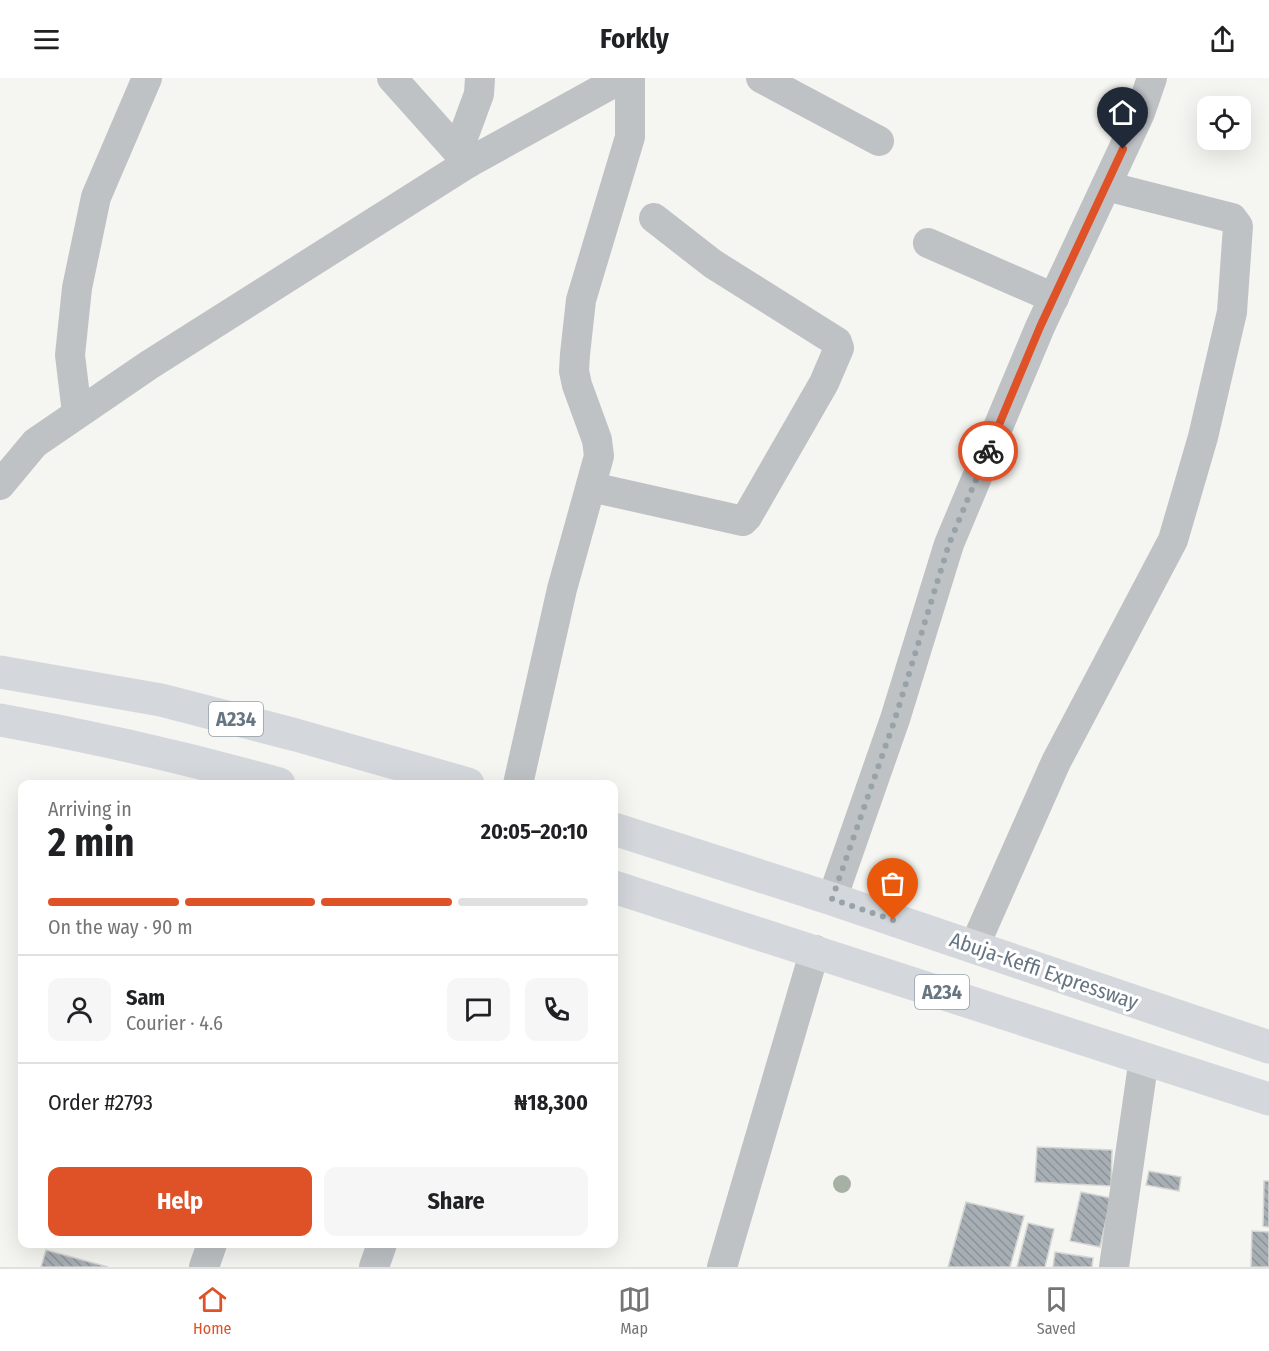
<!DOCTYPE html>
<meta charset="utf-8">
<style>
body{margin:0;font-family:"Fira Sans Condensed",sans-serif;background:#f6f6f6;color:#202124;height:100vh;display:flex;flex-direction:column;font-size:22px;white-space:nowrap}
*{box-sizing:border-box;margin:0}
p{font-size:20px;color:#757577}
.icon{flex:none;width:33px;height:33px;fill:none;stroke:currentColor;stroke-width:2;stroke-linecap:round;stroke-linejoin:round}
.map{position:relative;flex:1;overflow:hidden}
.side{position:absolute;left:18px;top:702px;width:600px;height:468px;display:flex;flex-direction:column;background:#fff;border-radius:12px;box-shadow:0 6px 24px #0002}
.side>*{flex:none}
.tools{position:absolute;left:1197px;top:18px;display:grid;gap:12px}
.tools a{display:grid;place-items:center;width:54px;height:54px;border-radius:12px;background:#fff;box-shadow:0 6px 24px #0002;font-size:30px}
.pin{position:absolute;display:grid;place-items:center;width:51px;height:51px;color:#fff;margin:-62px -26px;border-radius:50% 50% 50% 0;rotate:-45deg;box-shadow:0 0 6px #0007}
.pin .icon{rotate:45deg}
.courier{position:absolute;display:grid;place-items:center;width:60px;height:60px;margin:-30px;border:4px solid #df5228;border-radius:50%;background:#fff;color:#222;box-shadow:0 2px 8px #0007}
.summary em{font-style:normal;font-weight:700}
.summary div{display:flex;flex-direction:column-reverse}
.summary{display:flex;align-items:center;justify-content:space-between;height:102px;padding:0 30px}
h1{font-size:39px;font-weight:700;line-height:45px}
.bar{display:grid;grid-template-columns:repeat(4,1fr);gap:9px 6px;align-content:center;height:72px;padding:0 30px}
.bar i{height:8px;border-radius:4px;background:#e0e0e0}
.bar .active{background:#df5228}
.bar p{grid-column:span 4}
.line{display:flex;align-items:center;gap:15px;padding:0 30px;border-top:2px solid #e0e0e0}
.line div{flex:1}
.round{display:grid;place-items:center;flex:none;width:63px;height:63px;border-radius:12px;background:#f6f6f6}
.button{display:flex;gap:12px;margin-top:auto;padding:12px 30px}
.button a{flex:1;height:69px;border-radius:12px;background:#df5228;color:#fff;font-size:24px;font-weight:700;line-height:69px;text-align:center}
.button a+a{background:#f6f6f6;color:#202124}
header{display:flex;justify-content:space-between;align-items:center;height:78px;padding:0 30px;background:#fff;font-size:27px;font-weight:700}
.dock{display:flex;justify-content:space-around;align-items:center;height:84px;border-top:2px solid #e0e0e0;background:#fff;font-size:16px;color:#757577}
.dock a{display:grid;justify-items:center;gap:3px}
.dock .active{color:#df5228}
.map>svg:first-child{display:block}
.building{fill:url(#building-back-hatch);stroke:#d6d6d4;stroke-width:1.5}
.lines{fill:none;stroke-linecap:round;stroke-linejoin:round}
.minor{stroke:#bec2c5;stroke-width:30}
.highway{stroke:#d4d8dc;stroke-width:33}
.tree{fill:#a7b1a3}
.done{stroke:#97a2a9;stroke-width:6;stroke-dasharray:0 10.8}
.route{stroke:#df5228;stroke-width:8}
.labels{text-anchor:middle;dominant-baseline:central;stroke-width:6;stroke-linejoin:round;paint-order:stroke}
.shield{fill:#fff;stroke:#939ea8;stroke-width:1.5}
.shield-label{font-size:20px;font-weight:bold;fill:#657582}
.street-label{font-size:21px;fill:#657582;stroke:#fff}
</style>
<header><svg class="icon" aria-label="menu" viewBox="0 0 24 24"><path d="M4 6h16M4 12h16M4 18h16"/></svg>Forkly<svg class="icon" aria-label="share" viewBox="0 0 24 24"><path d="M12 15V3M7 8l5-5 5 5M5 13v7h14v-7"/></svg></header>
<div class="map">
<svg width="1269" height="1189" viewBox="0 0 1269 1189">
<defs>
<pattern id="building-back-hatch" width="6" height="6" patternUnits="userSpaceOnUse" patternTransform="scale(1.5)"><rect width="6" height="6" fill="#a7afb4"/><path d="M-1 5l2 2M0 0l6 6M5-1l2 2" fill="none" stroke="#8c9398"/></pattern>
</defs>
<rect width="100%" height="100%" fill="#f5f5f1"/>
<g class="building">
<path d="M 1037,1069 L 1112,1072 L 1111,1108 L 1035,1104 Z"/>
<path d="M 1149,1093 L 1181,1099 L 1179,1113 L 1146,1107 Z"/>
<path d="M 1264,1103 L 1269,1103 L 1269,1149 L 1263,1148 Z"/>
<path d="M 1081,1114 L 1111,1120 L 1100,1169 L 1070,1163 Z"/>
<path d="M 966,1124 L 1024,1138 L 1010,1189 L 948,1189 Z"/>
<path d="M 1028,1145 L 1054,1151 L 1045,1189 L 1017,1189 Z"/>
<path d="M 1252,1153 L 1269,1154 L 1269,1189 L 1251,1189 Z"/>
<path d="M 46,1172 L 108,1189 L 41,1189 Z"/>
<path d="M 1055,1174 L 1093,1180 L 1092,1189 L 1053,1189 Z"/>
</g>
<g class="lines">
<g class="minor">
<path d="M 392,0 L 468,85"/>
<path d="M 761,0 L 879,63"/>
<path d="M 458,73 L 479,16 L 480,0"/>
<path d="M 928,165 L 1054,220"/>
<path d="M 77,335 L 70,277 L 77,210 L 96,119 L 147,0"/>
<path d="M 0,407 L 35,365 L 149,287 L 468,85 L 622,0"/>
<path d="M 591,409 L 743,443 L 747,439 L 824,305 L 839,270 L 837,264 L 713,186 L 654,140"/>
<path d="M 518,706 L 562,511 L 599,378 L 597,362 L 577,307 L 574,293 L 575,276 L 581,222 L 630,59 L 630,0"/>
<path d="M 832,821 L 895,641 L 949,466 L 1040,249 L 1140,35 L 1152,0"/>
<path d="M 974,869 L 1056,684 L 1173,462 L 1203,359 L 1232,234 L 1238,148 L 1232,140 L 1106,108"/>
<path d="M 204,1189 L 212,1166"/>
<path d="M 374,1189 L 382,1166"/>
<path d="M 722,1189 L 815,872"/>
<path d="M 1114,1189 L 1144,980"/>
</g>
<g class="highway">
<path d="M 0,594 L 161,622 L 296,657 L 468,706"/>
<path d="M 0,642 C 94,659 187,680 279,706"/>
<path d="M 614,751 L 832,821 L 1269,969"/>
<path d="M 614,809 L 1269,1021"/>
</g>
</g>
<circle class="tree" cx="842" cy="1106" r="9"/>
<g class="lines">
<path class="done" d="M 893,842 L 832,821 L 895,641 L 949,466 L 988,373"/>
<path class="route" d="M 988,373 L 1040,249 L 1123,71"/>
</g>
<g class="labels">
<g class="shield">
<rect x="209" y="624" width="54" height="34" rx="4.5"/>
<rect x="915" y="897" width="54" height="34" rx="4.5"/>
</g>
<g class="shield-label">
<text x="236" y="641">A234</text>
<text x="942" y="914">A234</text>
</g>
<g class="street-label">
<text transform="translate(1044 893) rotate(19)">Abuja-Keffi Expressway</text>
</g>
</g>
</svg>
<div class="tools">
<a><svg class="icon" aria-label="locate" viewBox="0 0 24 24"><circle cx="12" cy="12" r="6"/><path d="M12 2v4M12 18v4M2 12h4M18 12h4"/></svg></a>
</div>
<div class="pin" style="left:893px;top:842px;background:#ea580c"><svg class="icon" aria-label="bag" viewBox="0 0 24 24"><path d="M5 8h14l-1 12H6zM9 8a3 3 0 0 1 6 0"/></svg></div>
<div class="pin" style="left:1123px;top:71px;background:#1f2937"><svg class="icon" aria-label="home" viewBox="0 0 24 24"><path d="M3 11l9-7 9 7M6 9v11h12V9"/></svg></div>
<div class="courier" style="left:988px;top:373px"><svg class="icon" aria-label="bike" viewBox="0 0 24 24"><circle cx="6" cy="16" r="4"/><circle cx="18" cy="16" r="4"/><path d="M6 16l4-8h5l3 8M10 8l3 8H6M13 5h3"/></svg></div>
<section class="side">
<div class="summary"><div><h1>2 min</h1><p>Arriving in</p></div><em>20:05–20:10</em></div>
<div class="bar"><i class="active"></i><i class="active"></i><i class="active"></i><i></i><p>On the way · 90 m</p></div>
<div class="line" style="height:108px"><a class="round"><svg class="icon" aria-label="person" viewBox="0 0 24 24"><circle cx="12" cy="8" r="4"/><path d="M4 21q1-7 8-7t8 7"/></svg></a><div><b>Sam</b><p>Courier · 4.6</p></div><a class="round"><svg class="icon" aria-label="chat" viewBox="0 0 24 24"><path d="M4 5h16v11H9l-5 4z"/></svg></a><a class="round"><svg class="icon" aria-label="phone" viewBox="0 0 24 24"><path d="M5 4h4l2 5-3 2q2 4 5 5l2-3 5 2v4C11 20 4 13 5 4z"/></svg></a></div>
<div class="line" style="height:78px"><div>Order #2793</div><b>₦18,300</b></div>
<div class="button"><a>Help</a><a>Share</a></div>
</section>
</div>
<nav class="dock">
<a class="active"><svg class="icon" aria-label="home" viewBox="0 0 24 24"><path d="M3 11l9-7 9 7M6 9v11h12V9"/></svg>Home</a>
<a><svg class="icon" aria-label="map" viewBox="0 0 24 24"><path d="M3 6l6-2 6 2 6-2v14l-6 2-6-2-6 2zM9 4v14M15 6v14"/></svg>Map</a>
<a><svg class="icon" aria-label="saved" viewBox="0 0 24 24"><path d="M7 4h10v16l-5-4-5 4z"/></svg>Saved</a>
</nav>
